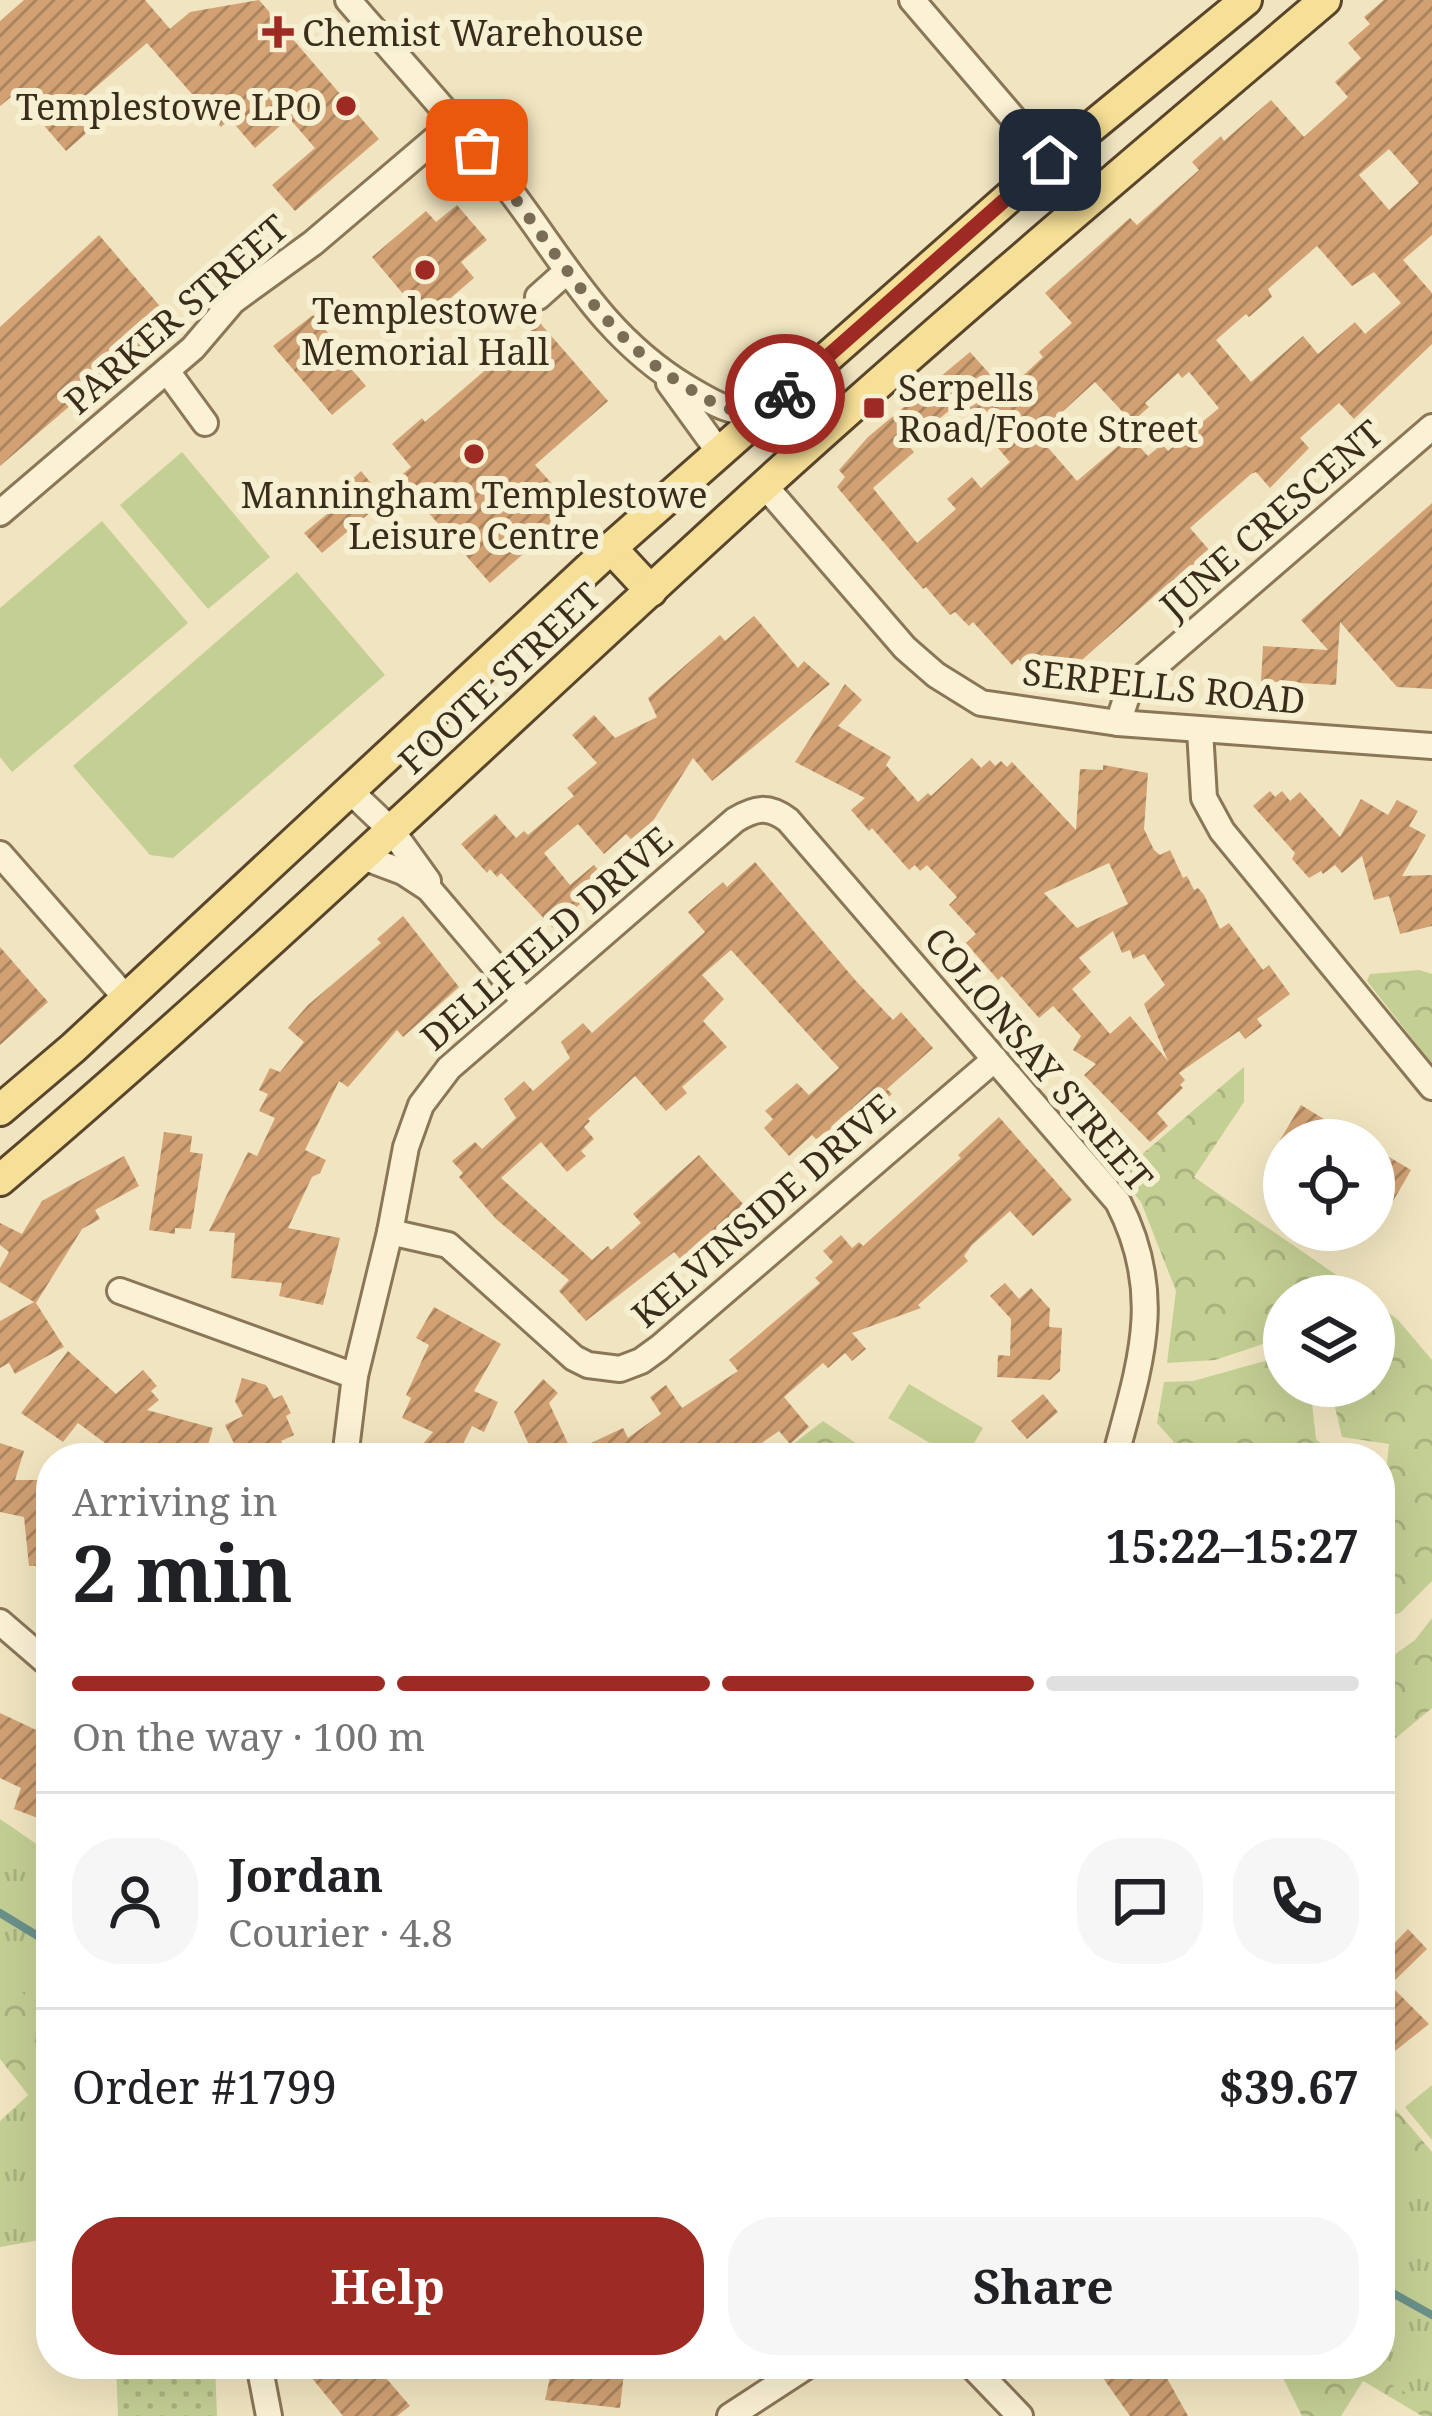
<!DOCTYPE html>
<meta charset="utf-8">
<style>
body{margin:0;font-family:"Noto Serif",serif;background:#f6f6f6;color:#202124;height:100vh;display:flex;flex-direction:column;font-size:45px;white-space:nowrap}
*{box-sizing:border-box;margin:0}
p{font-size:39px;color:#757577}
.icon{flex:none;width:66px;height:66px;fill:none;stroke:currentColor;stroke-width:2;stroke-linecap:round;stroke-linejoin:round}
.map{position:relative;flex:1;overflow:hidden}
.sheet{position:absolute;left:36px;top:1443px;width:1359px;height:936px;display:flex;flex-direction:column;background:#fff;border-radius:48px;box-shadow:0 12px 48px #0002}
.sheet>*{flex:none}
.buttons{position:absolute;left:1263px;top:1119px;display:grid;gap:24px}
.buttons a{display:grid;place-items:center;width:132px;height:132px;border-radius:50%;background:#fff;box-shadow:0 12px 48px #0002;font-size:60px}
.pin{position:absolute;display:grid;place-items:center;width:102px;height:102px;color:#fff;margin:-51px;border-radius:24px;box-shadow:0 6px 18px #0006}
.courier{position:absolute;display:grid;place-items:center;width:120px;height:120px;margin:-60px;border:9px solid #9e2b23;border-radius:50%;background:#fff;color:#222;box-shadow:0 3px 15px #0007}
.headline em{font-style:normal;font-weight:700}
.headline div{display:flex;flex-direction:column-reverse}
.headline{display:flex;align-items:center;justify-content:space-between;height:204px;padding:0 36px}
h1{font-size:78px;font-weight:700;line-height:90px}
.bar{display:grid;grid-template-columns:repeat(4,1fr);gap:18px 12px;align-content:center;height:144px;padding:0 36px}
.bar i{height:15px;border-radius:9px;background:#e0e0e0}
.bar .selected{background:#9e2b23}
.bar p{grid-column:span 4}
.line{display:flex;align-items:center;gap:30px;padding:0 36px;border-top:3px solid #e0e0e0}
.line div{flex:1}
.round{display:grid;place-items:center;flex:none;width:126px;height:126px;border-radius:48px;background:#f6f6f6}
.button{display:flex;gap:24px;margin-top:auto;padding:24px 36px}
.button a{flex:1;height:138px;border-radius:48px;background:#9e2b23;color:#fff;font-size:48px;font-weight:700;line-height:138px;text-align:center}
.button a+a{background:#f6f6f6;color:#202124}
.map>svg:first-child{display:block}
.grass{fill:url(#grass-dots)}
.forest{fill:url(#forest-crowns)}
.park{fill:url(#park-tufts)}
.garden{fill:#c4cf94}
.lines{fill:none;stroke-linecap:round;stroke-linejoin:round}
.stream{stroke:#6a918a;stroke-width:8}
.building{fill:url(#building-hatch);fill-rule:evenodd}
.minor-casing{stroke:#8b7657;stroke-width:30}
.major-casing{stroke:#59442c;stroke-width:36}
.minor{stroke:#fbf2d5;stroke-width:24}
.major{stroke:#f6df96;stroke-width:30}
.done{stroke:#7a6d56;stroke-width:12;stroke-dasharray:0 21.6}
.route{stroke:#9e2b23;stroke-width:15}
.poi-dot{fill:#9e2b23;stroke:#f7efd1;stroke-width:4.5}
.labels{text-anchor:middle;dominant-baseline:central;stroke-width:12;stroke-linejoin:round;paint-order:stroke}
.poi-label{font-size:36px;fill:#3a2d1c;stroke:#f7efd1;text-anchor:start}
.street-label{font-size:36px;fill:#3a2d1c;stroke:#f7efd1}
</style>
<div class="map">
<svg width="1432" height="2416" viewBox="0 0 1432 2416">
<defs>
<pattern id="grass-dots" width="8" height="8" patternUnits="userSpaceOnUse" patternTransform="scale(3)"><rect width="8" height="8" fill="#c4cf94"/><path d="M2 2h.1M6 6h.1" fill="none" stroke="#a9b27f" stroke-width="1.8" stroke-linecap="round"/></pattern>
<pattern id="forest-crowns" width="20" height="18" patternUnits="userSpaceOnUse" patternTransform="scale(3)"><rect width="20" height="18" fill="#c4cf94"/><path d="M2 6a3 3 0 1 1 6 0M12 15a3 3 0 1 1 6 0" fill="none" stroke="#a9b27f"/></pattern>
<pattern id="park-tufts" width="24" height="20" patternUnits="userSpaceOnUse" patternTransform="scale(3)"><rect width="24" height="20" fill="#c4cf94"/><path d="M3 7l-1-3M5 7V3M7 7l1-3M15 17l-1-3M17 17v-4M19 17l1-3" fill="none" stroke="#a9b27f"/></pattern>
<pattern id="building-hatch" width="6" height="6" patternUnits="userSpaceOnUse" patternTransform="scale(3)"><rect width="6" height="6" fill="#d1a174"/><path d="M-1 1l2-2M0 6l6-6M5 7l2-2" fill="none" stroke="#ab845e"/></pattern>
</defs>
<rect width="100%" height="100%" fill="#f1e5c1"/>
<path class="grass" d="M 116,2364 L 215,2364 L 217,2416 L 118,2416 Z"/>
<g class="forest">
<path d="M 1419,970 L 1432,974 L 1432,1064 L 1367,981 L 1370,974 Z"/>
<path d="M 1244,1067 L 1244,1102 L 1194,1177 L 1367,1296 L 1284,1296 L 1284,1343 L 1269,1342 L 1215,1360 L 1167,1363 L 1176,1291 L 1141,1202 L 1118,1175 Z"/>
<path d="M 1374,1301 L 1398,1320 L 1432,1360 L 1432,1581 L 1400,1613 L 1380,1618 L 1380,1533 L 1389,1444 L 1342,1437 L 1330,1386 L 1374,1386 Z"/>
<path d="M 1276,1358 L 1284,1359 L 1284,1386 L 1310,1386 L 1316,1439 L 1335,1458 L 1177,1458 L 1173,1441 L 1157,1423 L 1164,1382 L 1193,1381 Z"/>
<path d="M 823,1421 L 878,1458 L 803,1458 L 792,1445 Z"/>
<path d="M 1432,1618 L 1432,1708 L 1380,1751 L 1380,1665 L 1415,1640 Z"/>
<path d="M 0,1870 L 51,1889 L 51,2124 L 0,2059 Z"/>
<path d="M 1380,2091 L 1432,2152 L 1432,2416 L 1422,2416 L 1363,2381 L 1341,2416 L 1302,2416 L 1276,2364 L 1380,2364 Z"/>
</g>
<g class="park">
<path d="M 0,1819 L 51,1854 L 51,2238 L 0,2247 L 0,2121 L 50,2075 L 35,2007 L 0,1967 Z"/>
<path d="M 1380,2129 L 1432,2189 L 1432,2408 L 1356,2364 L 1380,2364 Z"/>
</g>
<g class="garden">
<path d="M 182,452 L 270,557 L 208,609 L 120,505 Z"/>
<path d="M 102,521 L 188,623 L 12,772 L 0,757 L 0,608 Z"/>
<path d="M 297,572 L 385,675 L 173,858 L 150,855 L 73,766 Z"/>
<path d="M 909,1384 L 983,1428 L 965,1458 L 955,1458 L 888,1418 Z"/>
<path d="M 1432,2085 L 1432,2140 L 1405,2107 Z"/>
</g>
<g class="lines">
<g class="stream">
<path d="M 0,1913 L 51,1944"/>
<path d="M 1380,2286 L 1432,2315"/>
</g>
</g>
<g class="building">
<path d="M 24,0 L 145,0 L 170,29 L 190,12 L 259,0 L 379,139 L 295,211 L 272,185 L 315,148 L 289,118 L 255,148 L 230,119 L 221,127 L 147,43 L 81,100 L 100,121 L 66,151 L 16,93 L 0,106 L 0,21 Z"/>
<path d="M 1384,0 L 1432,0 L 1432,235 L 1403,260 L 1432,293 L 1432,344 L 1354,419 L 1339,403 L 1300,438 L 1309,448 L 1270,488 L 1256,472 L 1251,474 L 1190,528 L 1211,552 L 1172,587 L 1169,583 L 1066,674 L 1058,665 L 1049,671 L 1037,657 L 1025,667 L 1018,659 L 1012,665 L 973,622 L 969,626 L 955,612 L 950,615 L 926,587 L 923,589 L 837,487 L 845,477 L 839,470 L 868,437 L 970,352 L 996,381 L 1001,375 L 1012,386 L 1043,357 L 1039,352 L 1072,323 L 1045,293 L 1130,218 L 1137,225 L 1199,170 L 1192,162 L 1221,136 L 1224,141 L 1271,100 L 1304,137 L 1348,97 L 1335,82 L 1361,58 L 1348,43 L 1370,24 L 1364,17 ZM 1389,149 L 1419,183 L 1389,210 L 1359,175 ZM 1317,246 L 1352,286 L 1374,272 L 1401,303 L 1365,334 L 1355,322 L 1318,354 L 1303,336 L 1251,382 L 1216,340 L 1246,314 L 1249,317 L 1272,297 L 1268,289 ZM 1189,372 L 1219,408 L 1168,451 L 1162,444 L 1148,456 L 1130,436 L 1077,481 L 1037,435 L 1095,382 L 1132,422 L 1149,407 L 1145,403 L 1178,373 L 1182,378 ZM 959,403 L 1010,462 L 981,488 L 972,477 L 947,499 L 956,509 L 917,543 L 873,488 L 914,452 L 907,444 Z"/>
<path d="M 457,205 L 487,240 L 461,262 L 474,278 L 425,320 L 372,257 L 426,211 L 436,222 Z"/>
<path d="M 99,235 L 171,319 L 0,466 L 0,327 Z"/>
<path d="M 313,315 L 334,340 L 330,344 L 366,386 L 332,415 L 273,346 Z"/>
<path d="M 540,323 L 608,401 L 535,465 L 554,486 L 540,499 L 560,522 L 490,583 L 398,478 L 411,467 L 392,444 L 422,418 L 425,422 Z"/>
<path d="M 361,471 L 385,500 L 322,553 L 304,533 L 343,501 L 337,493 Z"/>
<path d="M 1432,503 L 1432,689 L 1397,687 L 1340,622 L 1336,685 L 1261,681 L 1263,646 L 1328,650 L 1301,620 Z"/>
<path d="M 754,616 L 798,668 L 804,661 L 830,684 L 712,781 L 693,758 L 653,821 L 631,839 L 626,834 L 604,854 L 578,824 L 544,853 L 570,885 L 594,865 L 607,880 L 553,928 L 501,873 L 497,877 L 490,869 L 487,873 L 461,844 L 495,814 L 516,838 L 524,831 L 528,835 L 574,796 L 567,788 L 597,763 L 572,735 L 594,715 L 615,738 L 657,717 L 648,698 L 720,635 L 725,641 Z"/>
<path d="M 845,684 L 862,700 L 838,726 L 891,757 L 886,765 L 918,802 L 928,793 L 931,796 L 972,758 L 981,768 L 990,760 L 995,766 L 1001,761 L 1007,767 L 1012,762 L 1076,830 L 1080,769 L 1103,770 L 1103,765 L 1148,773 L 1144,829 L 1154,850 L 1160,855 L 1170,850 L 1183,878 L 1187,876 L 1194,890 L 1198,888 L 1204,895 L 1220,929 L 1229,923 L 1263,970 L 1269,965 L 1290,994 L 1257,1019 L 1262,1026 L 1245,1039 L 1239,1031 L 1179,1073 L 1185,1080 L 1180,1085 L 1183,1088 L 1157,1113 L 1168,1126 L 1150,1142 L 1084,1075 L 1096,1064 L 1073,1050 L 1081,1036 L 1053,1006 L 1039,1018 L 1002,976 L 998,980 L 966,943 L 976,934 L 949,905 L 957,897 L 927,865 L 920,871 L 915,865 L 909,870 L 872,828 L 869,831 L 851,810 L 865,798 L 795,762 ZM 1109,863 L 1128,904 L 1077,928 L 1044,893 ZM 1113,931 L 1122,953 L 1130,950 L 1133,959 L 1144,954 L 1165,985 L 1144,1004 L 1168,1061 L 1130,1016 L 1110,1034 L 1072,989 L 1091,972 L 1079,958 Z"/>
<path d="M 1270,791 L 1275,797 L 1282,791 L 1290,801 L 1300,792 L 1340,837 L 1361,799 L 1388,815 L 1397,800 L 1418,811 L 1409,826 L 1426,835 L 1402,876 L 1432,875 L 1432,926 L 1400,934 L 1389,896 L 1374,900 L 1362,856 L 1342,873 L 1335,865 L 1323,874 L 1321,871 L 1309,878 L 1292,859 L 1295,853 L 1253,806 Z"/>
<path d="M 755,862 L 856,981 L 893,1020 L 901,1012 L 933,1048 L 887,1089 L 892,1094 L 864,1118 L 855,1108 L 822,1137 L 816,1139 L 812,1135 L 789,1156 L 764,1128 L 773,1119 L 765,1111 L 797,1083 L 809,1095 L 839,1068 L 731,950 L 702,975 L 724,999 L 703,1021 L 727,1047 L 682,1087 L 687,1093 L 666,1111 L 635,1076 L 588,1119 L 590,1121 L 584,1127 L 594,1139 L 581,1151 L 586,1156 L 567,1172 L 541,1142 L 501,1178 L 592,1260 L 608,1246 L 611,1250 L 641,1223 L 633,1214 L 699,1155 L 744,1205 L 717,1229 L 727,1241 L 710,1256 L 699,1244 L 681,1260 L 674,1252 L 586,1321 L 559,1291 L 569,1280 L 496,1219 L 459,1177 L 463,1173 L 452,1161 L 475,1142 L 482,1149 L 516,1118 L 504,1099 L 524,1081 L 533,1091 L 570,1058 L 561,1042 L 583,1023 L 592,1033 L 705,932 L 688,912 L 723,882 L 727,887 Z"/>
<path d="M 403,916 L 459,987 L 403,1037 L 397,1030 L 348,1087 L 339,1081 L 305,1150 L 326,1160 L 320,1173 L 312,1177 L 288,1228 L 340,1238 L 323,1305 L 279,1296 L 282,1283 L 231,1278 L 235,1233 L 209,1231 L 248,1152 L 257,1156 L 275,1118 L 259,1111 L 268,1094 L 259,1090 L 270,1068 L 280,1072 L 304,1042 L 288,1028 L 308,1005 L 381,943 L 377,939 Z"/>
<path d="M 0,947 L 48,1002 L 0,1045 Z"/>
<path d="M 1301,1105 L 1358,1140 L 1280,1140 Z"/>
<path d="M 999,1117 L 1072,1200 L 1033,1236 L 1010,1211 L 972,1245 L 964,1256 L 968,1261 L 918,1305 L 921,1308 L 852,1333 L 866,1349 L 852,1361 L 845,1353 L 828,1368 L 823,1363 L 784,1397 L 809,1427 L 790,1444 L 779,1431 L 740,1458 L 535,1458 L 514,1412 L 543,1379 L 558,1393 L 549,1403 L 572,1452 L 623,1428 L 628,1438 L 661,1414 L 650,1397 L 666,1385 L 682,1408 L 738,1371 L 729,1360 L 820,1283 L 815,1278 L 833,1262 L 823,1251 L 841,1235 L 852,1248 L 859,1242 L 863,1246 L 961,1158 L 958,1155 Z"/>
<path d="M 164,1132 L 192,1136 L 190,1152 L 203,1154 L 191,1229 L 175,1228 L 175,1234 L 149,1230 Z"/>
<path d="M 1374,1148 L 1411,1170 L 1392,1203 L 1374,1192 Z"/>
<path d="M 124,1156 L 139,1186 L 95,1210 L 100,1219 L 82,1229 L 36,1303 L 64,1347 L 15,1374 L 9,1363 L 0,1368 L 0,1321 L 34,1302 L 0,1282 L 0,1268 L 9,1252 L 0,1245 L 0,1223 L 22,1234 L 42,1201 Z"/>
<path d="M 1005,1283 L 1019,1299 L 1031,1288 L 1050,1309 L 1049,1327 L 1062,1328 L 1060,1371 L 1050,1380 L 997,1377 L 998,1355 L 1010,1356 L 1011,1319 L 990,1296 Z"/>
<path d="M 434,1307 L 501,1344 L 474,1391 L 498,1402 L 484,1432 L 472,1426 L 456,1458 L 411,1458 L 433,1432 L 402,1418 L 411,1398 L 406,1395 L 429,1345 L 416,1338 Z"/>
<path d="M 68,1351 L 116,1394 L 143,1370 L 157,1386 L 151,1391 L 159,1400 L 147,1410 L 213,1428 L 204,1458 L 143,1458 L 118,1443 L 113,1449 L 78,1423 L 63,1442 L 21,1413 Z"/>
<path d="M 242,1378 L 266,1385 L 274,1399 L 282,1395 L 291,1413 L 286,1416 L 294,1435 L 281,1441 L 287,1452 L 275,1458 L 241,1458 L 225,1425 L 243,1416 L 235,1401 Z"/>
<path d="M 1043,1394 L 1058,1412 L 1027,1439 L 1011,1421 Z"/>
<path d="M 0,1443 L 24,1451 L 15,1480 L 51,1480 L 51,1566 L 29,1566 L 24,1517 L 0,1512 Z"/>
<path d="M 0,1713 L 51,1737 L 51,1823 L 14,1809 L 21,1788 L 0,1778 Z"/>
<path d="M 1408,1929 L 1427,1949 L 1390,1985 L 1429,2024 L 1390,2055 L 1380,2045 L 1380,1958 Z"/>
<path d="M 326,2364 L 374,2364 L 410,2406 L 397,2416 L 343,2416 L 311,2377 Z"/>
<path d="M 553,2364 L 625,2364 L 620,2408 L 545,2400 Z"/>
<path d="M 1093,2364 L 1159,2364 L 1188,2416 L 1130,2416 Z"/>
</g>
<g class="lines">
<defs>
<g id="minor">
<path d="M 348,0 C 398,58 451,115 498,175 C 560,253 597,333 686,387 C 713,403 730,414 762,413"/>
<path d="M 912,0 L 1050,161"/>
<path d="M 538,297 L 566,272"/>
<path d="M 167,371 L 205,423"/>
<path d="M 669,383 L 719,452"/>
<path d="M 765,486 L 905,648 L 936,675 L 981,703 L 1118,723 L 1432,746"/>
<path d="M 0,513 L 193,348 L 233,301 L 313,243 L 454,123"/>
<path d="M 1118,723 L 1127,696 L 1146,674 L 1432,427"/>
<path d="M 1200,730 L 1204,798 L 1222,831 L 1432,1087"/>
<path d="M 349,790 L 392,831 L 428,881"/>
<path d="M 0,854 L 126,998"/>
<path d="M 363,857 L 403,872 L 429,889 L 525,1002"/>
<path d="M 390,1232 L 448,1245 L 574,1358 L 588,1365 L 620,1369 L 641,1361 L 659,1348 L 995,1059"/>
<path d="M 120,1291 L 355,1376"/>
<path d="M 345,1458 L 355,1376 L 390,1232 L 406,1147 L 421,1105 L 449,1068 L 735,820 C 755,808 768,805 788,820 L 1118,1202 C 1164,1291 1142,1358 1117,1450"/>
<path d="M 0,1622 L 51,1666"/>
<path d="M 259,2364 L 269,2416"/>
<path d="M 970,2364 L 1020,2416"/>
<path d="M 730,2416 L 810,2364"/>
</g>
<g id="major">
<path d="M 611,548 L 651,591"/>
<path d="M 0,1110 L 73,1048 L 611,548 L 1050,161 L 1246,0"/>
<path d="M 0,1180 C 262,957 509,718 764,486 C 947,320 1137,160 1325,0"/>
</g>
</defs>
<use href="#minor" class="minor-casing"/>
<use href="#major" class="major-casing"/>
<use href="#minor" class="minor"/>
<use href="#major" class="major"/>
</g>
<g class="lines">
<path class="done" d="M 477,150 C 546,230 591,329 685,386 C 712,403 730,414 762,413 L 785,394"/>
<path class="route" d="M 785,394 L 1050,160"/>
</g>
<g class="poi-dot">
<path d="M272 14h12v12h12v12h-12v12h-12v-12h-12v-12h12z"/>
<circle cx="346" cy="106" r="12"/>
<circle cx="425" cy="270" r="12"/>
<rect x="862" y="396" width="24" height="24" rx="6"/>
<circle cx="474" cy="454" r="12"/>
</g>
<g class="labels">
<g class="poi-label">
<text x="302" y="32">Chemist Warehouse</text>
<text x="322" y="106" text-anchor="end">Templestowe LPO</text>
<text x="425" y="310" text-anchor="middle">Templestowe<tspan x="425" dy="41">Memorial Hall</tspan></text>
<text x="898" y="387">Serpells<tspan x="898" dy="41">Road/Foote Street</tspan></text>
<text x="474" y="494" text-anchor="middle">Manningham Templestowe<tspan x="474" dy="41">Leisure Centre</tspan></text>
</g>
<g class="street-label">
<text transform="translate(176 314) rotate(-41)">PARKER STREET</text>
<text transform="translate(1271 519) rotate(-41)">JUNE CRESCENT</text>
<text transform="translate(499 678) rotate(-43)">FOOTE STREET</text>
<text transform="translate(1164 686) rotate(6)">SERPELLS ROAD</text>
<text transform="translate(546 938) rotate(-41)">DELLFIELD DRIVE</text>
<text transform="translate(1039 1059) rotate(50)">COLONSAY STREET</text>
<text transform="translate(763 1210) rotate(-41)">KELVINSIDE DRIVE</text>
</g>
</g>
</svg>
<div class="buttons">
<a><svg class="icon" aria-label="locate" viewBox="0 0 24 24"><circle cx="12" cy="12" r="6"/><path d="M12 2v4M12 18v4M2 12h4M18 12h4"/></svg></a>
<a><svg class="icon" aria-label="layers" viewBox="0 0 24 24"><path d="M12 4l9 5-9 5-9-5zM3 14l9 5 9-5"/></svg></a>
</div>
<div class="pin" style="left:477px;top:150px;background:#ea580c"><svg class="icon" aria-label="bag" viewBox="0 0 24 24"><path d="M5 8h14l-1 12H6zM9 8a3 3 0 0 1 6 0"/></svg></div>
<div class="pin" style="left:1050px;top:160px;background:#1f2937"><svg class="icon" aria-label="home" viewBox="0 0 24 24"><path d="M3 11l9-7 9 7M6 9v11h12V9"/></svg></div>
<div class="courier" style="left:785px;top:394px"><svg class="icon" aria-label="bike" viewBox="0 0 24 24"><circle cx="6" cy="16" r="4"/><circle cx="18" cy="16" r="4"/><path d="M6 16l4-8h5l3 8M10 8l3 8H6M13 5h3"/></svg></div>
<section class="sheet">
<div class="headline"><div><h1>2 min</h1><p>Arriving in</p></div><em>15:22–15:27</em></div>
<div class="bar"><i class="selected"></i><i class="selected"></i><i class="selected"></i><i></i><p>On the way · 100 m</p></div>
<div class="line" style="height:216px"><a class="round"><svg class="icon" aria-label="person" viewBox="0 0 24 24"><circle cx="12" cy="8" r="4"/><path d="M4 21q1-7 8-7t8 7"/></svg></a><div><b>Jordan</b><p>Courier · 4.8</p></div><a class="round"><svg class="icon" aria-label="chat" viewBox="0 0 24 24"><path d="M4 5h16v11H9l-5 4z"/></svg></a><a class="round"><svg class="icon" aria-label="phone" viewBox="0 0 24 24"><path d="M5 4h4l2 5-3 2q2 4 5 5l2-3 5 2v4C11 20 4 13 5 4z"/></svg></a></div>
<div class="line" style="height:156px"><div>Order #1799</div><b>$39.67</b></div>
<div class="button"><a>Help</a><a>Share</a></div>
</section>
</div>
